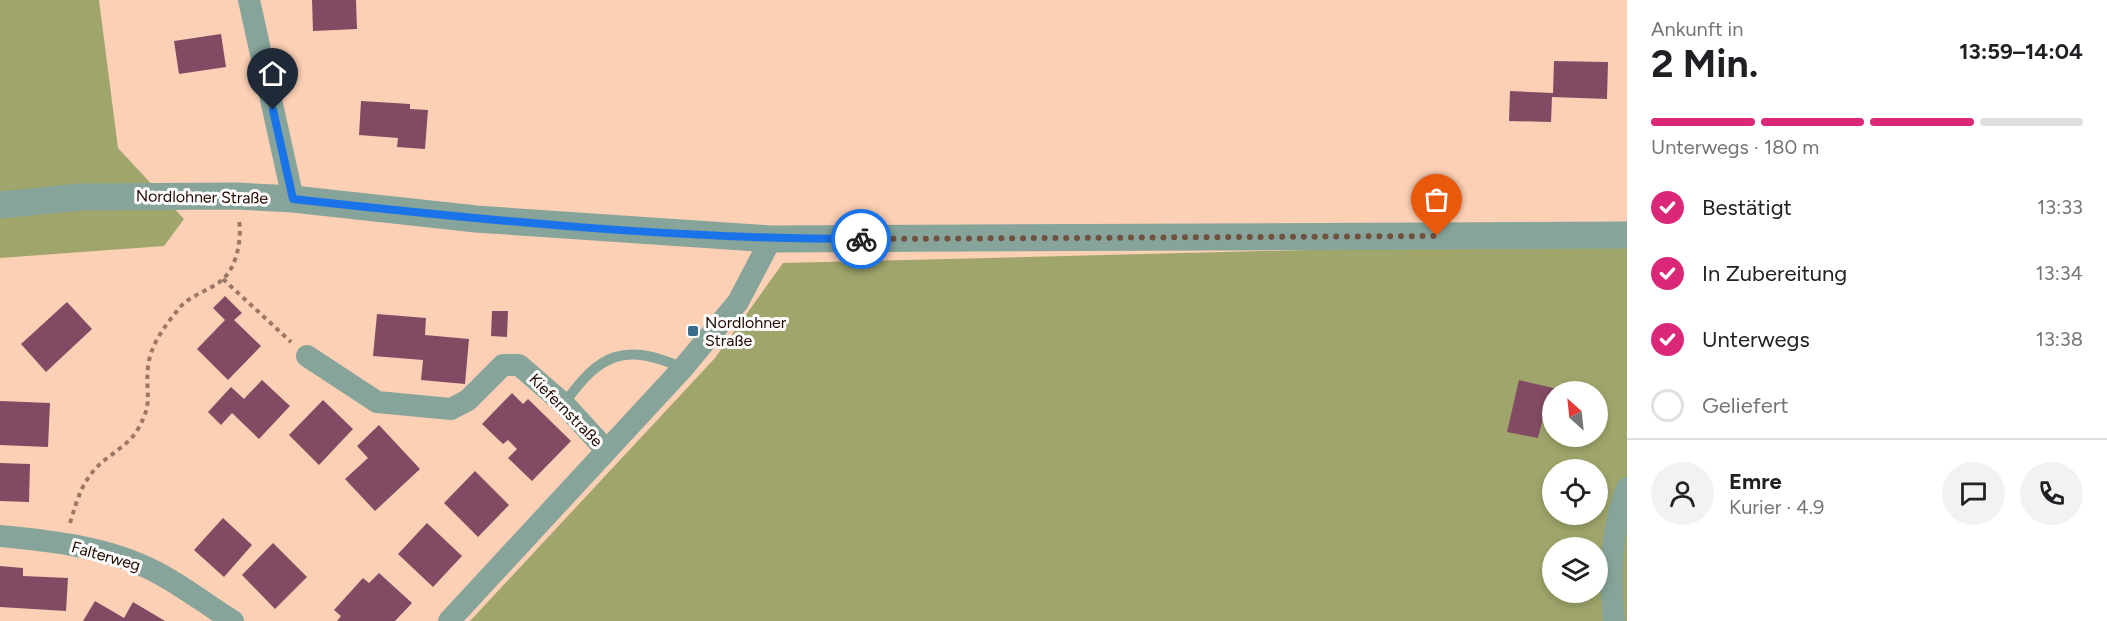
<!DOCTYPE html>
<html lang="de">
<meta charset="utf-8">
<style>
body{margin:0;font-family:Figtree,sans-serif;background:#f2f2f2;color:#202124;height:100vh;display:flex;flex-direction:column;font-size:22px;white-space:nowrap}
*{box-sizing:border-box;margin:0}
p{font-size:20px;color:#757577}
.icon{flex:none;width:33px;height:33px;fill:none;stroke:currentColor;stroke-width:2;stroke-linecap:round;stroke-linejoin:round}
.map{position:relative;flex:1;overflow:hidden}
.panel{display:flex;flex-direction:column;background:#fff;width:480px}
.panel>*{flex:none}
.needle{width:39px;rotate:333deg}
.buttons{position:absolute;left:1542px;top:381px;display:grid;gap:12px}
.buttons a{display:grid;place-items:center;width:66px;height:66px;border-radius:50%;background:#fff;box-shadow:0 3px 9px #0003;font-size:30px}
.pin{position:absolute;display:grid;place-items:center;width:51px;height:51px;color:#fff;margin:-62px -26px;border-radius:50% 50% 50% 0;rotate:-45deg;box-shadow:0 0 6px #0007}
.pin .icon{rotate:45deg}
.courier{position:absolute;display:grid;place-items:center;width:60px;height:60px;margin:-30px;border:4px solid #1a73e8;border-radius:50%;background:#fff;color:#222;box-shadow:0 2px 8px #0007}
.headline em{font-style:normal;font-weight:700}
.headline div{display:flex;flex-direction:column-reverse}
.headline{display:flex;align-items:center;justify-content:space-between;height:102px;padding:0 24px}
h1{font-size:39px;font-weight:700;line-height:45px}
.bar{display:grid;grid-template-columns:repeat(4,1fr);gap:9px 6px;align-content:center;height:72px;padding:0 24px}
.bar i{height:8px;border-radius:4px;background:#e0e0e0}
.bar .selected{background:#db2777}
.bar p{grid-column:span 4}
.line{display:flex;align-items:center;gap:15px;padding:0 24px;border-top:2px solid #e0e0e0}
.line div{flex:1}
.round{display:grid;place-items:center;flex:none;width:63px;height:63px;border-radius:32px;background:#f2f2f2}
ol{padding:0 24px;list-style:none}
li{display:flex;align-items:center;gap:18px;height:66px}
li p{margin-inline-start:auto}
li .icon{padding:6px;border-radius:50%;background:#db2777;color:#fff;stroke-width:4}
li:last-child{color:#757577}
li i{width:33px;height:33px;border:3px solid #e0e0e0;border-radius:50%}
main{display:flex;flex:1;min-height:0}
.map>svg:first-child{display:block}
.forest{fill:#a0a66b;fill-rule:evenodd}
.building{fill:#824b63}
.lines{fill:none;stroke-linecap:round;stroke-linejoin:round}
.path{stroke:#9b7864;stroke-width:4;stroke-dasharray:4.5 4.5;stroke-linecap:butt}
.service{stroke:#86a49a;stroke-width:10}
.minor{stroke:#86a49a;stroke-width:22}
.tertiary{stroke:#86a49a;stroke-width:27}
.done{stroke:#70503f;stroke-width:6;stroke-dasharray:0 10.8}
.route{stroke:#1a73e8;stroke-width:8}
.poi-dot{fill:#376d89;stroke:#fbfbfb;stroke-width:2}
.labels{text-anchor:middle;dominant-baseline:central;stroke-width:6;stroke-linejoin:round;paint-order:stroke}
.street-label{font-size:16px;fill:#240b00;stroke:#fbfbfb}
.poi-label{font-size:16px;fill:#240b00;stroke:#fbfbfb;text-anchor:start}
</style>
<main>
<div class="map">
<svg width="1627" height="621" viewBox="0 0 1627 621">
<rect width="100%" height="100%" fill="#fcd0b5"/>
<g class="forest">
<path d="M 0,0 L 99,0 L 118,148 L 184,219 L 164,246 L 0,258 Z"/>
<path d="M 1627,242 L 1627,621 L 470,621 L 715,358 L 783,263 ZM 1552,392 L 1598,392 L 1598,436 L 1552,436 ZM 1552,470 L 1598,470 L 1598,514 L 1552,514 ZM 1552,548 L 1598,548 L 1598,592 L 1552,592 Z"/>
</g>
<g class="building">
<path d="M 312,0 L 356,0 L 357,29 L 313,31 Z"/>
<path d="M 221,34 L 226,67 L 179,74 L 174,41 Z"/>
<path d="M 1554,61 L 1608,62 L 1607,99 L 1552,97 L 1551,122 L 1509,121 L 1510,91 L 1553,93 Z"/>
<path d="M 361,101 L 410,104 L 410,109 L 428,110 L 425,149 L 397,147 L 398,138 L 359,135 Z"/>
<path d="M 225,296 L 242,313 L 234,320 L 261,346 L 228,380 L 197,349 L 225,320 L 213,308 Z"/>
<path d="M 67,302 L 92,329 L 46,372 L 21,344 Z"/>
<path d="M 492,311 L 508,311 L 507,337 L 491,336 Z"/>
<path d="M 377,314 L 426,318 L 425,335 L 469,339 L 465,384 L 421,380 L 423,360 L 373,356 Z"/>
<path d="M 262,380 L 290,406 L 259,439 L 232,413 L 221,425 L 208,412 L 231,387 L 244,399 Z"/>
<path d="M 1519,380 L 1566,391 L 1552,392 L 1552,420 L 1543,418 L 1538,438 L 1507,432 Z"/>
<path d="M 1575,384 L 1590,387 L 1589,392 L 1574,392 Z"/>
<path d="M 512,393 L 523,404 L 528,399 L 571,441 L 532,481 L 508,458 L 517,449 L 508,440 L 503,444 L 482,424 Z"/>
<path d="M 323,400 L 353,429 L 319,465 L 289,435 Z"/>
<path d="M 0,401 L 50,403 L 48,447 L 0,445 Z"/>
<path d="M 379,425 L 420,469 L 375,511 L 345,479 L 368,458 L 357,446 Z"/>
<path d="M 0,463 L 30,464 L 29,502 L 0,501 Z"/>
<path d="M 475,471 L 509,505 L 478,537 L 444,503 Z"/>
<path d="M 223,518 L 252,545 L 224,577 L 194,550 Z"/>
<path d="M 427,523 L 462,556 L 433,587 L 398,554 Z"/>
<path d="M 273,543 L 307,577 L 275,609 L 242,575 Z"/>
<path d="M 0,566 L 23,568 L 23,576 L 68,578 L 66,611 L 0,607 Z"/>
<path d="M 379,573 L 412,603 L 395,621 L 337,621 L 341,616 L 334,610 L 363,578 L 369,583 Z"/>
<path d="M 95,601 L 124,618 L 133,602 L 165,621 L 83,621 Z"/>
</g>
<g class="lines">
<g class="path">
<path d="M 223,279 L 291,342"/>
<path d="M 70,523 C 77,501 81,483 98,466 C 110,454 129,445 138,429 C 154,401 145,395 148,367 C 150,346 164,327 177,311 C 188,295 208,292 222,280 C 237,267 242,239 239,220"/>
</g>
<path class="service" d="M 564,404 C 600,353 624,342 683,368"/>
<g class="minor">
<path d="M 249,0 L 293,199"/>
<path d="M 307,356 L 377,402 L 451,409 L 468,400 L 503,365 L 519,365 L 564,404 L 606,450"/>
<path d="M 0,536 C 52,541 109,547 156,572 C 183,586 207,605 233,621"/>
<path d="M 449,621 L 683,368 L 738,302 L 771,239"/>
<path d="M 1614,621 C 1610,577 1610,531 1627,488"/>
</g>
<path class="tertiary" d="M 0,205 L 79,197 L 236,196 L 293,199 L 476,219 L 771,239 L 1627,235"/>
</g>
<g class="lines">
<path class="done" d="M 861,239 L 1437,236"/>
<path class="route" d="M 273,110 L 293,199 C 481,220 671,239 861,239"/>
</g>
<rect class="poi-dot" x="687" y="325" width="12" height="12" rx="3"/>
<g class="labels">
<g class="street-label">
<text transform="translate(202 197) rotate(1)">Nordlohner Straße</text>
<text transform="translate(566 410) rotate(45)">Kiefernstraße</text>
<text transform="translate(106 556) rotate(16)">Falterweg</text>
</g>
<g class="poi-label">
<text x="705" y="322">Nordlohner<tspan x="705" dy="18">Straße</tspan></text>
</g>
</g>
</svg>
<div class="buttons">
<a><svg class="needle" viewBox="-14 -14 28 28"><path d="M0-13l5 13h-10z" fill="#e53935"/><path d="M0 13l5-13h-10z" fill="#757577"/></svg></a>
<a><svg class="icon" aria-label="locate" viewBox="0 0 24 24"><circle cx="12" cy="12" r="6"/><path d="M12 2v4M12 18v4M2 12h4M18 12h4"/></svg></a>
<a><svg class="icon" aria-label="layers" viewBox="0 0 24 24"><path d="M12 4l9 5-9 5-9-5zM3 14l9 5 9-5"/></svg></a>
</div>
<div class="pin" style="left:1437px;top:236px;background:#ea580c"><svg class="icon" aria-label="bag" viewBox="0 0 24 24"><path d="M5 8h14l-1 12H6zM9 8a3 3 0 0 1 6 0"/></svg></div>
<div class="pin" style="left:273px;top:110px;background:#1f2937"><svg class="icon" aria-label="home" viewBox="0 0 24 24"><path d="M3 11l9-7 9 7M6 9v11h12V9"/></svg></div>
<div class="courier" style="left:861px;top:239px"><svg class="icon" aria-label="bike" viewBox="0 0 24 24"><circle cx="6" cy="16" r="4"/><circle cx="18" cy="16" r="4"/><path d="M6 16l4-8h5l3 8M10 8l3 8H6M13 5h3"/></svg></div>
</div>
<section class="panel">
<div class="headline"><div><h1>2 Min.</h1><p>Ankunft in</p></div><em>13:59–14:04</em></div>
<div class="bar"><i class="selected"></i><i class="selected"></i><i class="selected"></i><i></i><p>Unterwegs · 180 m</p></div>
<ol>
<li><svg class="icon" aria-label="check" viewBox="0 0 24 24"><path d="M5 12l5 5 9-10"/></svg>Bestätigt<p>13:33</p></li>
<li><svg class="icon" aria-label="check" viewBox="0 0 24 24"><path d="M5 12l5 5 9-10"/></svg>In Zubereitung<p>13:34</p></li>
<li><svg class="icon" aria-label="check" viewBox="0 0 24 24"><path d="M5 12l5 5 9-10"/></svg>Unterwegs<p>13:38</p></li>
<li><i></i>Geliefert</li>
</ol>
<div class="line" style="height:108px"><a class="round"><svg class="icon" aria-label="person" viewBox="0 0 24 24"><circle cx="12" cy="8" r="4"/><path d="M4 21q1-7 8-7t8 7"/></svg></a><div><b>Emre</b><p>Kurier · 4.9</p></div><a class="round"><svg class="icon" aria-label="chat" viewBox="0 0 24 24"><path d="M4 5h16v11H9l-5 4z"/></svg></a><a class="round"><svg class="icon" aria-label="phone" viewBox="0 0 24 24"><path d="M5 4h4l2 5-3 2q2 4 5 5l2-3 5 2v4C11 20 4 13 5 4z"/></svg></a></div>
</section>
</main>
